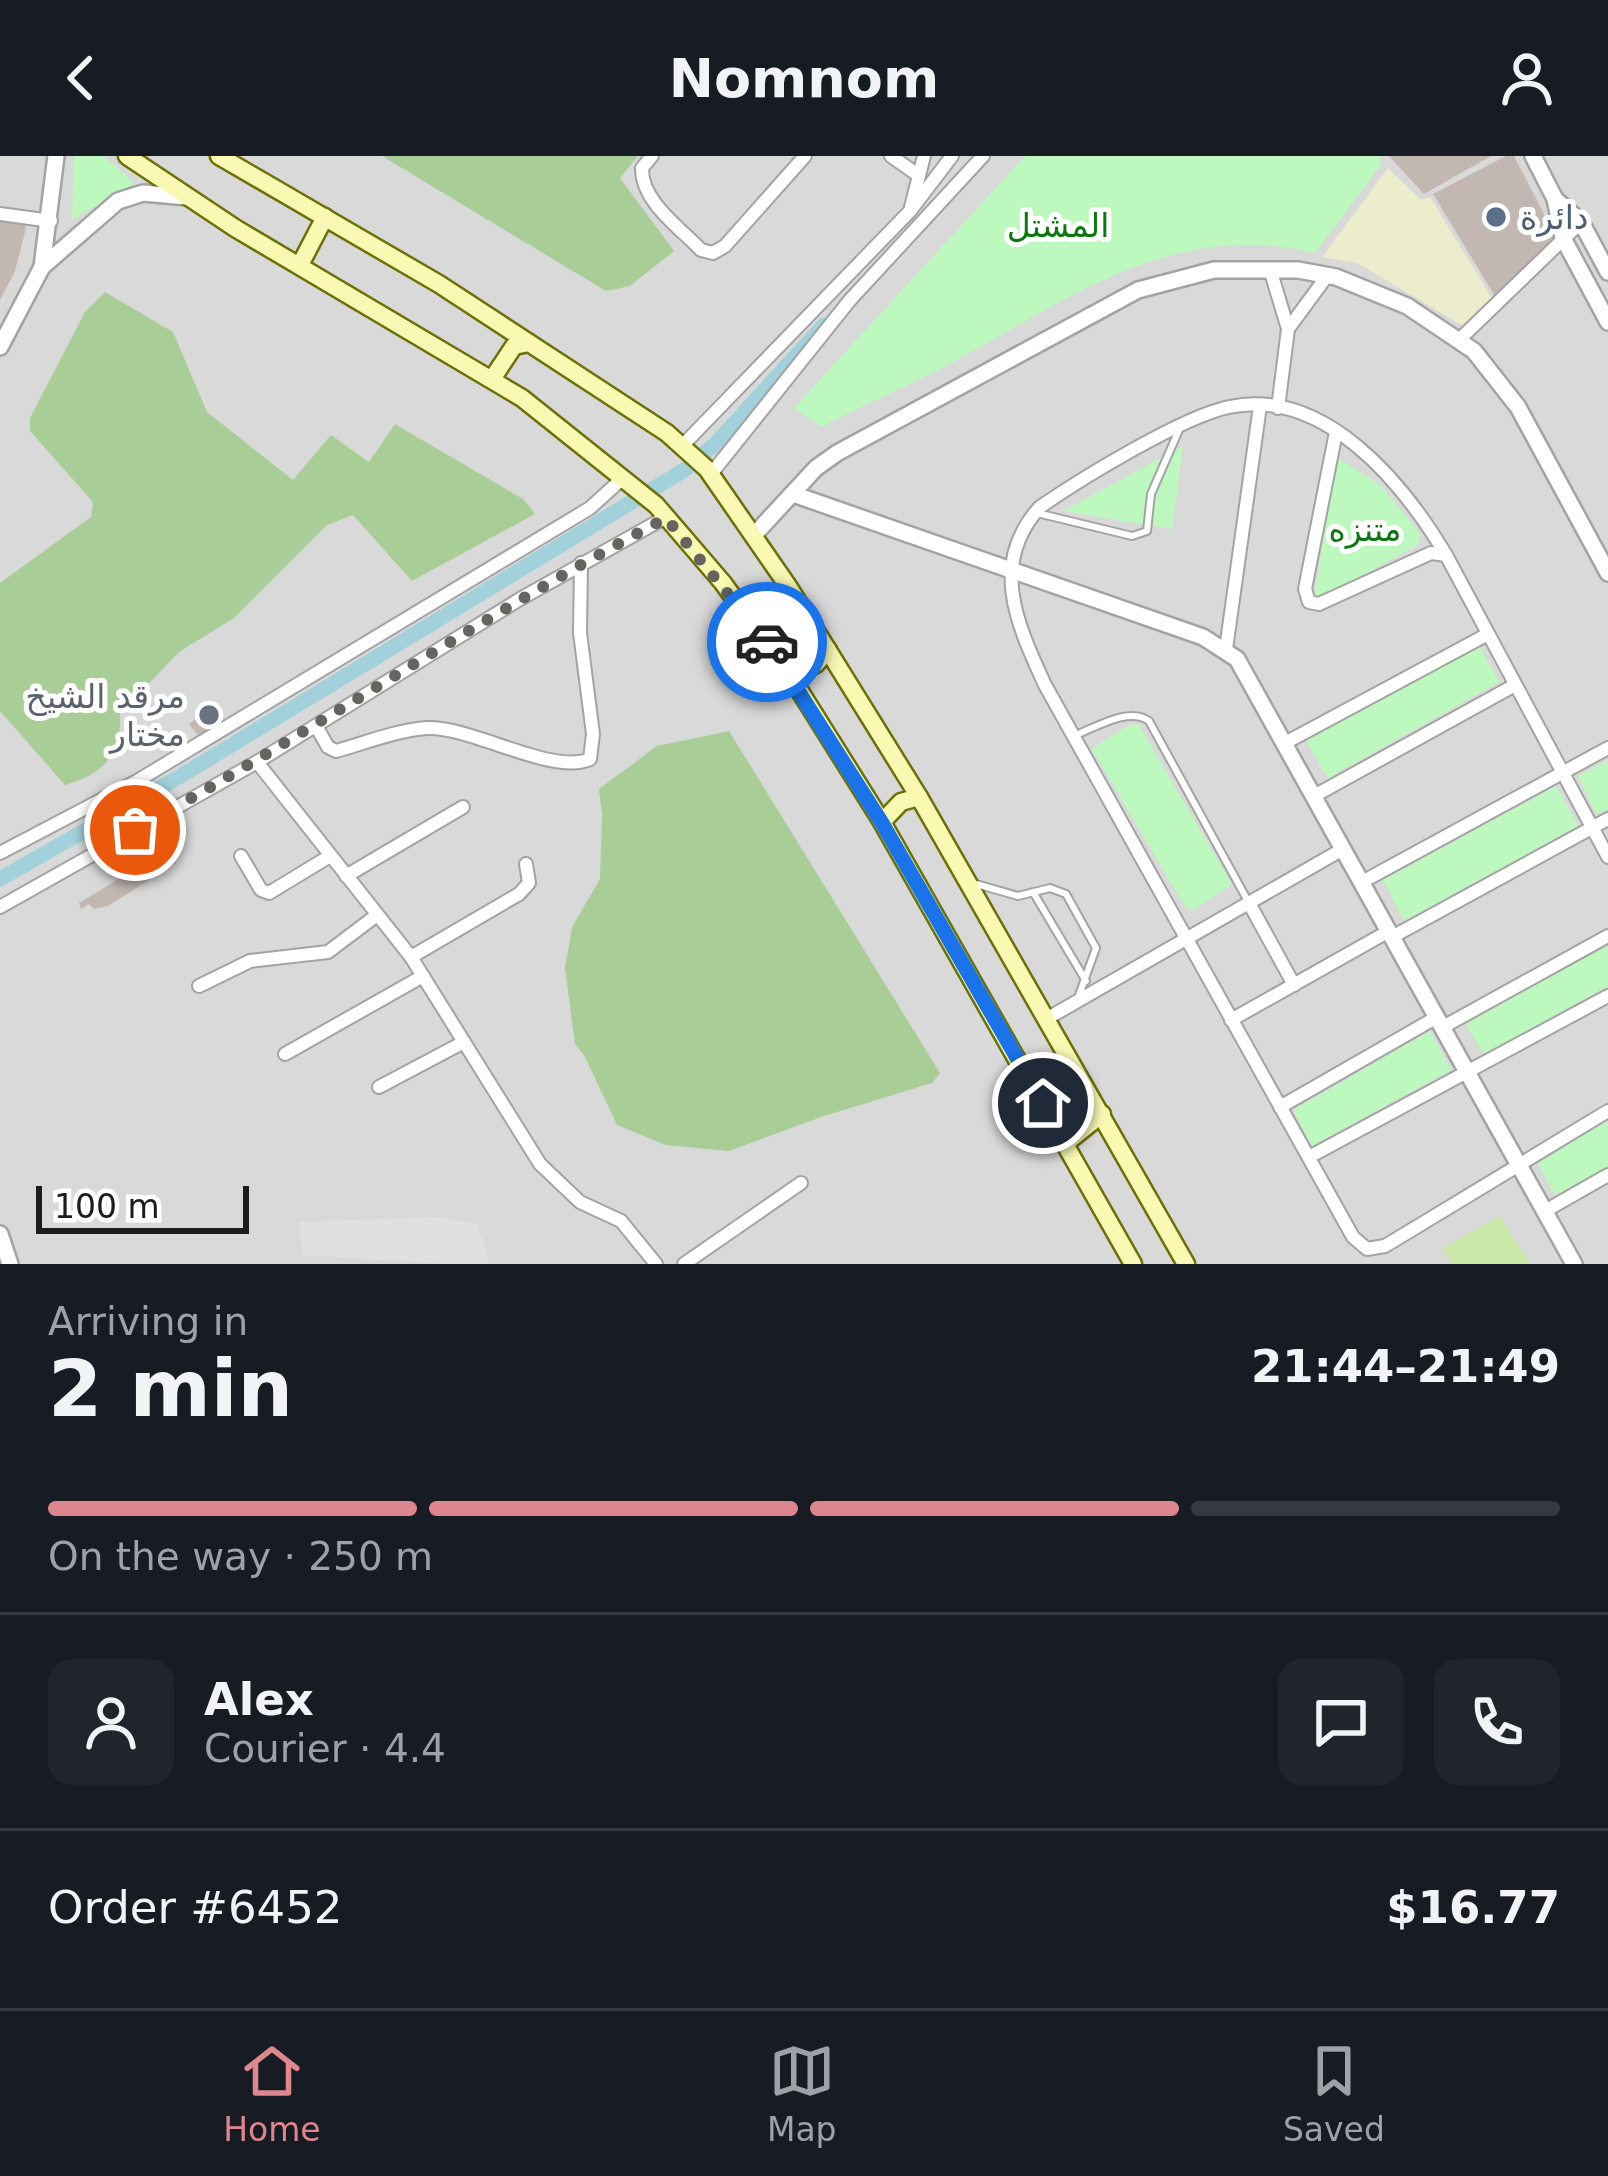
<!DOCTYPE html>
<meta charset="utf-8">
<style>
body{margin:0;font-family:"DejaVu Sans",Cairo,sans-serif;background:#20242c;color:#f1f3f6;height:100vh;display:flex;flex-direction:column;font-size:45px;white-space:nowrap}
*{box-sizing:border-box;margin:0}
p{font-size:39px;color:#9ea1a6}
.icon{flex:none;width:66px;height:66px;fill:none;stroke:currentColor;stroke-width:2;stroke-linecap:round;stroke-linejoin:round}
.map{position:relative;height:1108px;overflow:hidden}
.drawer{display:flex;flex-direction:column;background:#171b24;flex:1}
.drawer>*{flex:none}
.scale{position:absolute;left:36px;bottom:30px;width:213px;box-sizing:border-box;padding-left:12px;border:6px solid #1c1c1c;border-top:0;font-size:33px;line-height:42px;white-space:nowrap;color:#1c1c1c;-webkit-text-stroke:9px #fff;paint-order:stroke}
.pin{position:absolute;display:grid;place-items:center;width:102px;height:102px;color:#fff;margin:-51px;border:6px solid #fff;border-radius:50%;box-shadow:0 3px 12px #0007}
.courier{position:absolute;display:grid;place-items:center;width:120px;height:120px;margin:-60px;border:9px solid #1a73e8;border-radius:50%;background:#fff;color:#222;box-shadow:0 3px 15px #0007}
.head em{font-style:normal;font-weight:800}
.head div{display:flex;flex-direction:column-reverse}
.head{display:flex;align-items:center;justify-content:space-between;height:204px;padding:0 48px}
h1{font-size:78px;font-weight:800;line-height:90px}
.bar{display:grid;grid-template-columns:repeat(4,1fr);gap:18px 12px;align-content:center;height:144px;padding:0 48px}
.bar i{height:15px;border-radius:9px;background:#363941}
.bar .active{background:#de868d}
.bar p{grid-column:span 4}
.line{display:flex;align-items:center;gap:30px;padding:0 48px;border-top:3px solid #363941}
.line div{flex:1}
.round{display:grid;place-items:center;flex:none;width:126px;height:126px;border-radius:24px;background:#20242c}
header{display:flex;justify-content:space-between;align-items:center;height:156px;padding:0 48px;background:#171b24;font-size:54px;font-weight:800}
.menu{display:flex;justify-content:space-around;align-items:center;height:168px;border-top:3px solid #363941;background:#171b24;font-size:33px;color:#9ea1a6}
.menu a{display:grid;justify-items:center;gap:6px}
.menu .active{color:#de868d}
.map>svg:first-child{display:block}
.residential{fill:#dad9d9}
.farmland{fill:#ecedcc}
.grass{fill:#cae8a7}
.forest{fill:#a9cd96}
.park{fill:#bdf9bf}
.parking{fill:#e0e0e0}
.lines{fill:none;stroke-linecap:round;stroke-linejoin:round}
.canal{stroke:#a2d1db;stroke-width:15}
.building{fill:#c2b8b1}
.service-casing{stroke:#a3a3a3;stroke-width:10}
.minor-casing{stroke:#a3a3a3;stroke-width:16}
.tertiary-casing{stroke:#a3a3a3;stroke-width:20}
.secondary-casing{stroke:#6b7105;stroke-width:21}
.service{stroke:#fff;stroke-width:6}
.minor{stroke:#fff;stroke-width:12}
.tertiary{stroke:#fff;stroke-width:15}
.secondary{stroke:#f9f9b4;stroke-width:16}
.done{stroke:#656461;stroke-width:12;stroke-dasharray:0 21.6}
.route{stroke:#1a73e8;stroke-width:15}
.service-dot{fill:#5c6f8a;stroke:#fff;stroke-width:4.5}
.worship-dot{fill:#6b7280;stroke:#fff;stroke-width:4.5}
.labels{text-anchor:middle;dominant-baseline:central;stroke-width:10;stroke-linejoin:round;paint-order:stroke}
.service-label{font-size:33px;fill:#4e5e75;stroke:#fff;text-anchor:start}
.park-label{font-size:33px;fill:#0c780f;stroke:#fff}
.worship-label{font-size:33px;fill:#5b616d;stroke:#fff;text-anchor:end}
</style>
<header><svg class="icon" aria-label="back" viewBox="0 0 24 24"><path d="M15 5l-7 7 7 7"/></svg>Nomnom<svg class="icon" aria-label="person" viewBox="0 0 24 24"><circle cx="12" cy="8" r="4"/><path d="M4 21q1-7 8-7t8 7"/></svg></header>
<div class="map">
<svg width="1608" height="1108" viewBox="0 0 1608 1108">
<rect width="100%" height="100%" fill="#ede9e2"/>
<rect class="residential" x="0" y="0" width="1608" height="1108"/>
<path class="farmland" d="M 1388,12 L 1421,44 L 1430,41 L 1493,144 L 1465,171 L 1357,107 L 1322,101 Z"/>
<path class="grass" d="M 1500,1060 L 1530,1108 L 1452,1108 L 1443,1092 Z"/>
<g class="forest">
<path d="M 382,0 L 638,0 L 620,22 L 674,95 L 630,130 L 606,135 Z"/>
<path d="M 105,136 L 173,176 L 207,256 L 293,324 L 331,279 L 369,306 L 395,268 L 523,343 L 535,358 L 412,425 L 353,359 L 327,369 L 234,462 L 179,496 L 120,558 C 122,600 103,618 65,629 L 0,555 L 0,427 L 91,361 L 93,346 L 30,275 L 30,262 L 85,156 Z"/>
<path d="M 729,575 L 940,917 L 932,927 L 824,960 L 729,995 L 665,989 L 617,969 L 585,901 L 575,888 L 565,812 L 572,771 L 600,723 L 602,659 L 599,633 L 657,590 Z"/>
</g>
<g class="park">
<path d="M 74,0 L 104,0 L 134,27 L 72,64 Z"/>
<path d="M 1025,0 L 1380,0 L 1381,9 L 1315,97 C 1172,62 1064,146 946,210 C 905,231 862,250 821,271 L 794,252 Z"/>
<path d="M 1183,290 L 1172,373 L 1063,355 Z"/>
<path d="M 1335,300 L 1379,328 L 1421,378 L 1418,389 L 1321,442 L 1315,440 Z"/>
<path d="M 1478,487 L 1499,526 L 1328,622 L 1305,583 Z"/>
<path d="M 1138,568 L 1232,728 L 1194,754 L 1184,749 L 1092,593 L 1127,570 Z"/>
<path d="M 1608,604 L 1608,653 L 1596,658 L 1578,620 Z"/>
<path d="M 1556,630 L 1578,670 L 1404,765 L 1383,724 Z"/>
<path d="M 1608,788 L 1608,830 L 1484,898 L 1466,870 L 1469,866 Z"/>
<path d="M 1430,875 L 1451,914 L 1312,990 L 1293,954 Z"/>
<path d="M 1608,964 L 1608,1011 L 1555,1039 L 1536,1004 Z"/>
</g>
<path class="parking" d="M 438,1061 L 477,1068 L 489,1104 L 485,1108 L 448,1108 L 302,1099 L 299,1066 Z"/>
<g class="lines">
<path class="canal" d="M 0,723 L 179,621 L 686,313 L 715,288 L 824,169"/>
</g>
<g class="building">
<path d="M 1389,0 L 1491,0 L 1424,38 Z"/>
<path d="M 1506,0 L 1514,0 L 1557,83 L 1496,142 L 1433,38 Z"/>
<path d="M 0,65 L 25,68 L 26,72 L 15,115 L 0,144 Z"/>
<path d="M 212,551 L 225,571 L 202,584 L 189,568 Z"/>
<path d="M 169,692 L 176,707 L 108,750 L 94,753 L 89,748 L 81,753 L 79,747 Z"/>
</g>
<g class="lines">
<defs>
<g id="service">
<path d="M 1037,357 L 1132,380 L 1147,375 L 1151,338 L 1179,274"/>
<path d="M 1073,580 C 1095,572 1129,550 1149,565 L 1249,747"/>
<path d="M 976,728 L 1018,740 L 1050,732 L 1066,738 L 1096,792 L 1078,842"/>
<path d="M 1033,736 L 1086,825"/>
</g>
<g id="minor">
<path d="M 652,0 L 642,12 C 641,45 679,71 701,94 L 713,97 L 725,90 L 805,0"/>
<path d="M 891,0 L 918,19"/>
<path d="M 911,51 L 924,0"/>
<path d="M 0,58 L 51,65"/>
<path d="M 1270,113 L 1288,173 L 1278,252"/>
<path d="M 1288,173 L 1327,120"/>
<path d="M 1460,183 L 1581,66"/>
<path d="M 1336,276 L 1305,433 L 1309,446 L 1319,448 L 1431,397 L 1446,399 L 1608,701"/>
<path d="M 683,289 L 910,55 L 952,0"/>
<path d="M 711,318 L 850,144 L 983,0"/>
<path d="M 1446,399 C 1403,327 1325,231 1229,251 C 1182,261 1082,322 1040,351 C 988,408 1018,470 1045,529 L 1353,1081 L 1367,1093 L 1385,1090 L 1608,955"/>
<path d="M 1226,493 L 1260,250"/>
<path d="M 316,570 L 328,591 L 336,595 C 365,587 397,574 427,572 C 471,570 553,620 590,603 L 593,578 L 580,477 L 581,407"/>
<path d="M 1285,587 L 1488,478"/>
<path d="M 257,606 L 411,801 L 540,1008 L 580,1046 L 621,1065 L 656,1108"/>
<path d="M 1314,640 L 1515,529"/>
<path d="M 0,697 L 137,625 L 590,352 L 623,322"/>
<path d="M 241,700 L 261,734 L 269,737 L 330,700"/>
<path d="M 346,720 L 463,651"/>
<path d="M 1362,726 L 1608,592"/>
<path d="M 1249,747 L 1294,829"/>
<path d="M 0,751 L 257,606 L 520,443 L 666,361"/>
<path d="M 1392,781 L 1608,663"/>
<path d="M 411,801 L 519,738 L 529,727 L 526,708"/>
<path d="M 199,830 L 250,805 L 328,796 L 377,759"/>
<path d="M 1048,862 L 1343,693"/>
<path d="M 1231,864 L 1389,775"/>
<path d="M 1443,871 L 1608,780"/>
<path d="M 285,898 L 423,820"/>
<path d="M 379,931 L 464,886"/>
<path d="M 1280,951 L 1437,861"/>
<path d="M 1309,1001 L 1608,840"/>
<path d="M 1545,1055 L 1608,1019"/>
<path d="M 684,1108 L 801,1027"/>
</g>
<g id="tertiary">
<path d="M 1533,0 L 1555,43 L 1563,82 L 1608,166"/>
<path d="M 1555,43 L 1581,66 L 1608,116"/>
<path d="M 42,111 L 118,45 L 143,37 L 187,41"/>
<path d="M 0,191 L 42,111 L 56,0"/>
<path d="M 793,338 L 1203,481 L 1237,503 L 1574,1108"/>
<path d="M 754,379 L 816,312 L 837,297 L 1138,134 L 1214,114 L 1298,114 L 1336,121 L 1407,150 L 1474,195 L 1518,251 L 1608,417"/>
<path d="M 0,1078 L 10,1108"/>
</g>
<g id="secondary">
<path d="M 127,0 L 235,72 L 522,242 L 656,349 L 723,427 L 791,521 L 882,666 L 1133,1108"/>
<path d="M 219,0 L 439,128 L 667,277 L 707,313 L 788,430 L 919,641 L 1186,1108"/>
<path d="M 301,107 L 325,61"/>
<path d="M 492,223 L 514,190 L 529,187"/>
<path d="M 791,521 L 816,508 L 828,494"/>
<path d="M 882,666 L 901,646 L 919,641"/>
<path d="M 1066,987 L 1102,958"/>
</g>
</defs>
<use href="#service" class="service-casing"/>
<use href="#minor" class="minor-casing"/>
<use href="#tertiary" class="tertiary-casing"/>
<use href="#secondary" class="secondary-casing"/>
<use href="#service" class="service"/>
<use href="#minor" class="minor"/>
<use href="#tertiary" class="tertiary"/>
<use href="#secondary" class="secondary"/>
</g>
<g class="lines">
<path class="done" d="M 135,674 C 315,574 485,458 666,362 L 767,486"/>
<path class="route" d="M 767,486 L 882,667 L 1043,947"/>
</g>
<circle class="service-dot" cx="1496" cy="61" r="12"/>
<circle class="worship-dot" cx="209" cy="559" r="12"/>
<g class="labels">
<g class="service-label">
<text x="1520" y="61">دائرة</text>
</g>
<g class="park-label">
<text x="1058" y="69">المشتل</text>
<text x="1365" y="373">متنزه</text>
</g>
<g class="worship-label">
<text x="185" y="540">مرقد الشيخ<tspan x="185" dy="38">مختار</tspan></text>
</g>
</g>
</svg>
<div class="scale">100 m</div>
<div class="pin" style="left:135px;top:674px;background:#ea580c"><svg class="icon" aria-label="bag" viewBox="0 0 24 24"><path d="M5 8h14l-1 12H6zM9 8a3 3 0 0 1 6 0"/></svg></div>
<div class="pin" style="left:1043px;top:947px;background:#1f2937"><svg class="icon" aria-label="home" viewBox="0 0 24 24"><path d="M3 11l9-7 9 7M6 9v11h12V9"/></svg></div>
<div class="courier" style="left:767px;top:486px"><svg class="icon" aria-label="car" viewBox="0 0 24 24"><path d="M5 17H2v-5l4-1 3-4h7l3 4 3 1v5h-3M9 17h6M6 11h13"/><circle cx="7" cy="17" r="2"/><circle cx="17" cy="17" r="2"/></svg></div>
</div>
<section class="drawer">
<div class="head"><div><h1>2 min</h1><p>Arriving in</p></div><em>21:44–21:49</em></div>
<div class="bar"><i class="active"></i><i class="active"></i><i class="active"></i><i></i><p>On the way · 250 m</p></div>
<div class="line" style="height:216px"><a class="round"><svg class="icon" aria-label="person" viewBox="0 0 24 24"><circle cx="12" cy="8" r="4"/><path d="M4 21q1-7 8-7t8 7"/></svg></a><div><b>Alex</b><p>Courier · 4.4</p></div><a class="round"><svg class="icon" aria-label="chat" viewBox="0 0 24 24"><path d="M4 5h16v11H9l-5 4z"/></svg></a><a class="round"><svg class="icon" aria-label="phone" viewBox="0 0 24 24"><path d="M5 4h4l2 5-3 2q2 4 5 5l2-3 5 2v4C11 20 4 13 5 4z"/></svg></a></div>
<div class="line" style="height:156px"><div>Order #6452</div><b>$16.77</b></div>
</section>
<nav class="menu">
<a class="active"><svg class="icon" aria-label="home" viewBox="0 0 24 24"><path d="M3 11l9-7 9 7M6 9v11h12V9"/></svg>Home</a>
<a><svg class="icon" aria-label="map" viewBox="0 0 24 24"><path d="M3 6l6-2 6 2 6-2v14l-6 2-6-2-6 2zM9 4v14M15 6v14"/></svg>Map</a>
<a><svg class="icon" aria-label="saved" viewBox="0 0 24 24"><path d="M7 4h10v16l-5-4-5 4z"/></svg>Saved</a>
</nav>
